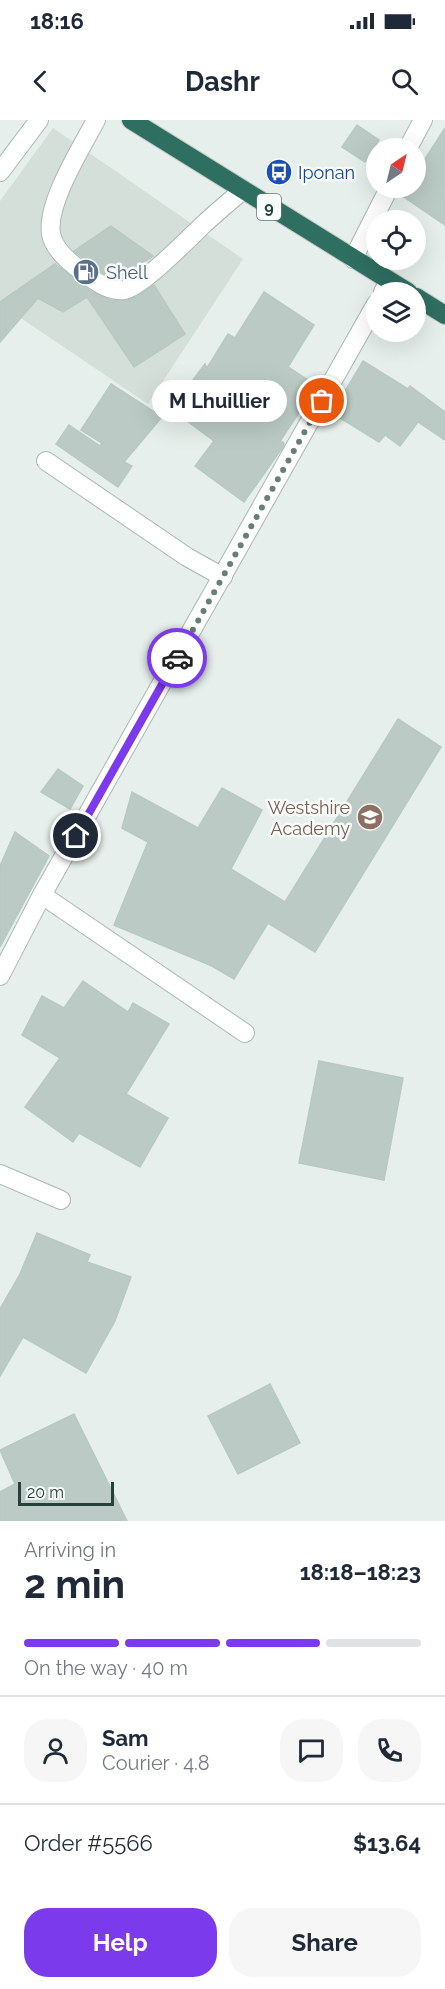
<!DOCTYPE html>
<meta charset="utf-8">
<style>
body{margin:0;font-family:Raleway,sans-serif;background:#f6f6f7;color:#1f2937;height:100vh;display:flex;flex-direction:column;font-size:22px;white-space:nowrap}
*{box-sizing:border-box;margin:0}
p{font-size:20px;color:#747a83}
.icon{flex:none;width:33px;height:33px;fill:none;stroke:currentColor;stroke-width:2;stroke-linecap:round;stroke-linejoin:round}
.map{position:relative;height:1401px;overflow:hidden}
.panel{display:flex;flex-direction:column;background:#fff;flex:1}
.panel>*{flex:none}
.needle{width:39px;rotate:35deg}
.tools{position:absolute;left:366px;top:18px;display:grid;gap:12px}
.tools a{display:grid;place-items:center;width:60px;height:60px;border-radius:50%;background:#fff;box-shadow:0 6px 24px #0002;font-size:30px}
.scale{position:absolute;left:18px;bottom:15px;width:96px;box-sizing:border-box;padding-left:6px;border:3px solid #24423a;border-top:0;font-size:16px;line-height:21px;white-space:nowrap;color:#24423a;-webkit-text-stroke:4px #f7fbf9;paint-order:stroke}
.pin{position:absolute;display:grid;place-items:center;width:51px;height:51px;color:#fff;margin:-26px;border:3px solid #fff;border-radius:50%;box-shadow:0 2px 6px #0007}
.courier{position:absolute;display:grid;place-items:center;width:60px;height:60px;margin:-30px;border:4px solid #7c3aed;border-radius:50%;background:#fff;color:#222;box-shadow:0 2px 8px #0007}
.bubble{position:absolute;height:42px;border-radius:21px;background:#fff;box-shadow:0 6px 24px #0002;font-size:20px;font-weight:700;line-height:42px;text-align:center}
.overview em{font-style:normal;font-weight:700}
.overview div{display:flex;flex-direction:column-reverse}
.overview{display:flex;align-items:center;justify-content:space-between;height:102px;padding:0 24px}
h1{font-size:39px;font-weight:700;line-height:45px}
.bar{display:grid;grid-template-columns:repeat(4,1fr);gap:9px 6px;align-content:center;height:72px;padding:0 24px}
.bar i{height:8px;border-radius:4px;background:#e0e1e3}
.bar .selected{background:#7c3aed}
.bar p{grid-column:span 4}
.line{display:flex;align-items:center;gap:15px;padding:0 24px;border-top:2px solid #e0e1e3}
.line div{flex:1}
.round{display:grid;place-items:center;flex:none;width:63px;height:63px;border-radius:24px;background:#f6f6f7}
.primary-button{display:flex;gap:12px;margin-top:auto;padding:12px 24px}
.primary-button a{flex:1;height:69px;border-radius:24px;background:#7c3aed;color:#fff;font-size:24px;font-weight:700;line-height:69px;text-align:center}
.primary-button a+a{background:#f6f6f7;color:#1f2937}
.status{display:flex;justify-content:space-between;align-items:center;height:42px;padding:0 30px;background:#fff;direction:ltr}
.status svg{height:16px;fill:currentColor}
header{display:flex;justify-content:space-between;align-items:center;height:78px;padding:0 24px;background:#fff;font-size:27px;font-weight:700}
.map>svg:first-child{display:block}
.built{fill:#d4dfda}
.building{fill:#bbcac4;stroke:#b8c9c2;stroke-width:1.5}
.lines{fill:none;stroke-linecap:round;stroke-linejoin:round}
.lane-casing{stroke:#a8b8b2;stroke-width:20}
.street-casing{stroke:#a8b8b2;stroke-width:20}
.highway-casing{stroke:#c2cac8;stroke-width:20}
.lane{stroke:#fff;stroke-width:18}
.street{stroke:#fff;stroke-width:18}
.highway{stroke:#2f6f62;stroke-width:18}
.done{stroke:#687f78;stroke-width:6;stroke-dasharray:0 10.8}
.route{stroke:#7c3aed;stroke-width:8}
.labels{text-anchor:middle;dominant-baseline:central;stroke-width:5;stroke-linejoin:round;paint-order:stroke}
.shield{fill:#f7fbf9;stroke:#637a73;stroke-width:1.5}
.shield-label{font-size:16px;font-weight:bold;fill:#24423a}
.transit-label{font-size:18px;fill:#164399;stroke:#f7fbf9;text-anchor:start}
.service-label{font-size:18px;fill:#4e5e75;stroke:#f7fbf9;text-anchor:start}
.education-label{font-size:18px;fill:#785e54;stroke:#f7fbf9;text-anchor:end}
</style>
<div class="status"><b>18:16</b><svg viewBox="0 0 49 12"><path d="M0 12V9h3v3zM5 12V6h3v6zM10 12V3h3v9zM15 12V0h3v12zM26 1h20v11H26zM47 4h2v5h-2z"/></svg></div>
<header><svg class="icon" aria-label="back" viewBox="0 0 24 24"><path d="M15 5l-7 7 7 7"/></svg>Dashr<svg class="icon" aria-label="search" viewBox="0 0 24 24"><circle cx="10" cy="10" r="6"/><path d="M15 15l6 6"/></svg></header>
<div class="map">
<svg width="445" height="1401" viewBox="0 0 445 1401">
<rect width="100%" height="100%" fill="#e6efeb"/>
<path class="built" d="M 53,8 L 243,139 L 148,284 L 0,184 L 0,81 Z"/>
<g class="building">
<path d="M 357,5 L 379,20 L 365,42 L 342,27 Z"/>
<path d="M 445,8 L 445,105 L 401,75 L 406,68 L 416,68 L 416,53 Z"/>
<path d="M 111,106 L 153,136 L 140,144 L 142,146 L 136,151 L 122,159 L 111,157 L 102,152 L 74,131 Z"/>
<path d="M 55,144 L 90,171 L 111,180 L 128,180 L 138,176 L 154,165 L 185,214 L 134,247 L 87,177 L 63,192 L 38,178 L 0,222 L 0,182 Z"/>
<path d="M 264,172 L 314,205 L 288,247 L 317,266 L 280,321 L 284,323 L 283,327 L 244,382 L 195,346 L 214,321 L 171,289 L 205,244 L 207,248 L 228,214 L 235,218 Z"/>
<path d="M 363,241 L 408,269 L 410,266 L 445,292 L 445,320 L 418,302 L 400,326 L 385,315 L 379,322 L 332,293 Z"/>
<path d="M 111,264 L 162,297 L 124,342 L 132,346 L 118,367 L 56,324 L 69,305 L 100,326 L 102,323 L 81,310 Z"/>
<path d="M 398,599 L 441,627 L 315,832 L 268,803 L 234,859 L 212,846 L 114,805 L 148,722 L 122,708 L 132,672 L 198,708 L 222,668 L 262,690 L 231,749 L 285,782 Z"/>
<path d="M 58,649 L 83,666 L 70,689 L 41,672 Z"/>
<path d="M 15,712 L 49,736 L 0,827 L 0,746 Z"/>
<path d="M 83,861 L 128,892 L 133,883 L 169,904 L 126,974 L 168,998 L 140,1047 L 79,1013 L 73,1022 L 25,987 L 60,938 L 22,915 L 42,876 L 64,888 Z"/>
<path d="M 319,941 L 403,958 L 384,1060 L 299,1043 Z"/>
<path d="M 37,1113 L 90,1135 L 87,1142 L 131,1157 L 115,1201 L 86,1253 L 23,1217 L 0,1256 L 0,1189 L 20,1154 Z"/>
<path d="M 270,1264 L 300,1323 L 238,1354 L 208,1296 Z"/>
<path d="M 74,1294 L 127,1401 L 0,1401 L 0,1372 L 15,1364 L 0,1330 Z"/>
</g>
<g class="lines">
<defs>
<g id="lane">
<path d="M 96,0 C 82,27 46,83 51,114 C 54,130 70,143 83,152 C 93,160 109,172 124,170 C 142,167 190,117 205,103 C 217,92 230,81 243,70"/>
<path d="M 0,52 L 39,0"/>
<path d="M 46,341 L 187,437 L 223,457"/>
<path d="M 42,775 L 245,913"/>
</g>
<g id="street">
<path d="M 408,28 L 423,0"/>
<path d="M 353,139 L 389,68"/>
<path d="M 383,172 L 389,161"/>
<path d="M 0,856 L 42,775 L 376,184"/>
<path d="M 0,1054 L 61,1080"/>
</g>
<g id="highway">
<path d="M 131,0 L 408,172"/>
<path d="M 416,177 L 445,195"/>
</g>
</defs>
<use href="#lane" class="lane-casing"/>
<use href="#street" class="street-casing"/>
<use href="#highway" class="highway-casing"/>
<use href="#lane" class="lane"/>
<use href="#street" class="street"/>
<use href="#highway" class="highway"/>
</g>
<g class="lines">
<path class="done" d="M 177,538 L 322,281"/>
<path class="route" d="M 76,716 L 177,538"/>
</g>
<defs>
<symbol id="bus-disc" viewBox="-11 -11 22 22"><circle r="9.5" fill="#1a4fb4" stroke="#f7fbf9"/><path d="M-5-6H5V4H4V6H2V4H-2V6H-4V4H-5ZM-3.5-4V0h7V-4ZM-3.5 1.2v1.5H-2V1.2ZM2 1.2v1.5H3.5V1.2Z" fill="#fff"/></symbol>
<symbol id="fuel-disc" viewBox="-11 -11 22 22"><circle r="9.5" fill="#5c6f8a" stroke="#f7fbf9"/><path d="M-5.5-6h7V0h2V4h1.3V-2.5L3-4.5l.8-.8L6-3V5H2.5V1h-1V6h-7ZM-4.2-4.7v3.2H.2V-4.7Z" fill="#fff"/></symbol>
<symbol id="school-disc" viewBox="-11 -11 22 22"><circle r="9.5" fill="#8d6e63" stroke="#f7fbf9"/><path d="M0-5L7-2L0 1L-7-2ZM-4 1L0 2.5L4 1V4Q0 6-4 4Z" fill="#fff"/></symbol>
</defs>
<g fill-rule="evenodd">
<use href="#bus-disc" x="264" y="37" width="30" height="30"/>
<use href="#fuel-disc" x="71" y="137" width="30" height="30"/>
<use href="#school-disc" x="355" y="682" width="30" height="30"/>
</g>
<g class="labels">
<rect class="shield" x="257" y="74" width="24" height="26" rx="4.5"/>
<g class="shield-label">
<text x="269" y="87">9</text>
</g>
<g class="transit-label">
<text x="298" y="52">Iponan</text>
</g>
<g class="service-label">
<text x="106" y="152">Shell</text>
</g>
<g class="education-label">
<text x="350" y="687">Westshire<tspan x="350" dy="21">Academy</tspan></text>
</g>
</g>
</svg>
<div class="tools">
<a><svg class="needle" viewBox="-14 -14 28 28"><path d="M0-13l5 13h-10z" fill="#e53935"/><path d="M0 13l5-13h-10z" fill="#747a83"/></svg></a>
<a><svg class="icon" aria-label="locate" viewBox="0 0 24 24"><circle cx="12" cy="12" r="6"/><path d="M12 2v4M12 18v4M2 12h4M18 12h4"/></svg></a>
<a><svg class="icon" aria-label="layers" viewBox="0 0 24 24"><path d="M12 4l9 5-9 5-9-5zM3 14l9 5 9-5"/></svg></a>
</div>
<div class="scale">20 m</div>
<div class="pin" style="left:322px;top:281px;background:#ea580c"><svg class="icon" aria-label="bag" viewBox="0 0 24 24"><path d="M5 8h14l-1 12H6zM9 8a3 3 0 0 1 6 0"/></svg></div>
<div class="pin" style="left:76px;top:716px;background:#1f2937"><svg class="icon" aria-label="home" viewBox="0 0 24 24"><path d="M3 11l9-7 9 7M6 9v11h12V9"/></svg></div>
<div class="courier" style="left:177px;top:538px"><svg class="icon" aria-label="car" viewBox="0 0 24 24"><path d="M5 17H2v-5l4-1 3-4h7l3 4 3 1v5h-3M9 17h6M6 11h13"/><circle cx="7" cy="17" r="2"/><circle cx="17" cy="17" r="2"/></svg></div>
<div class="bubble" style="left:152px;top:260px;width:135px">M Lhuillier</div>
</div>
<section class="panel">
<div class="overview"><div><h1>2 min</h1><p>Arriving in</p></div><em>18:18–18:23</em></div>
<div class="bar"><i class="selected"></i><i class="selected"></i><i class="selected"></i><i></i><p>On the way · 40 m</p></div>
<div class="line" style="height:108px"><a class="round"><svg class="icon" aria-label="person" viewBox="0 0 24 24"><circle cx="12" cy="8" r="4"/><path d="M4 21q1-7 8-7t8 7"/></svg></a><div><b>Sam</b><p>Courier · 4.8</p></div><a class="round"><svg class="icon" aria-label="chat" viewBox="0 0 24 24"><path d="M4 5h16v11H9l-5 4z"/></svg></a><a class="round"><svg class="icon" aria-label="phone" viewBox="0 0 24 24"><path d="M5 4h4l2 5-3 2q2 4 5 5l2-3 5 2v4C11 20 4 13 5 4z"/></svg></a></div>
<div class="line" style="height:78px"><div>Order #5566</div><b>$13.64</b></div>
<div class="primary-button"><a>Help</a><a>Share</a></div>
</section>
